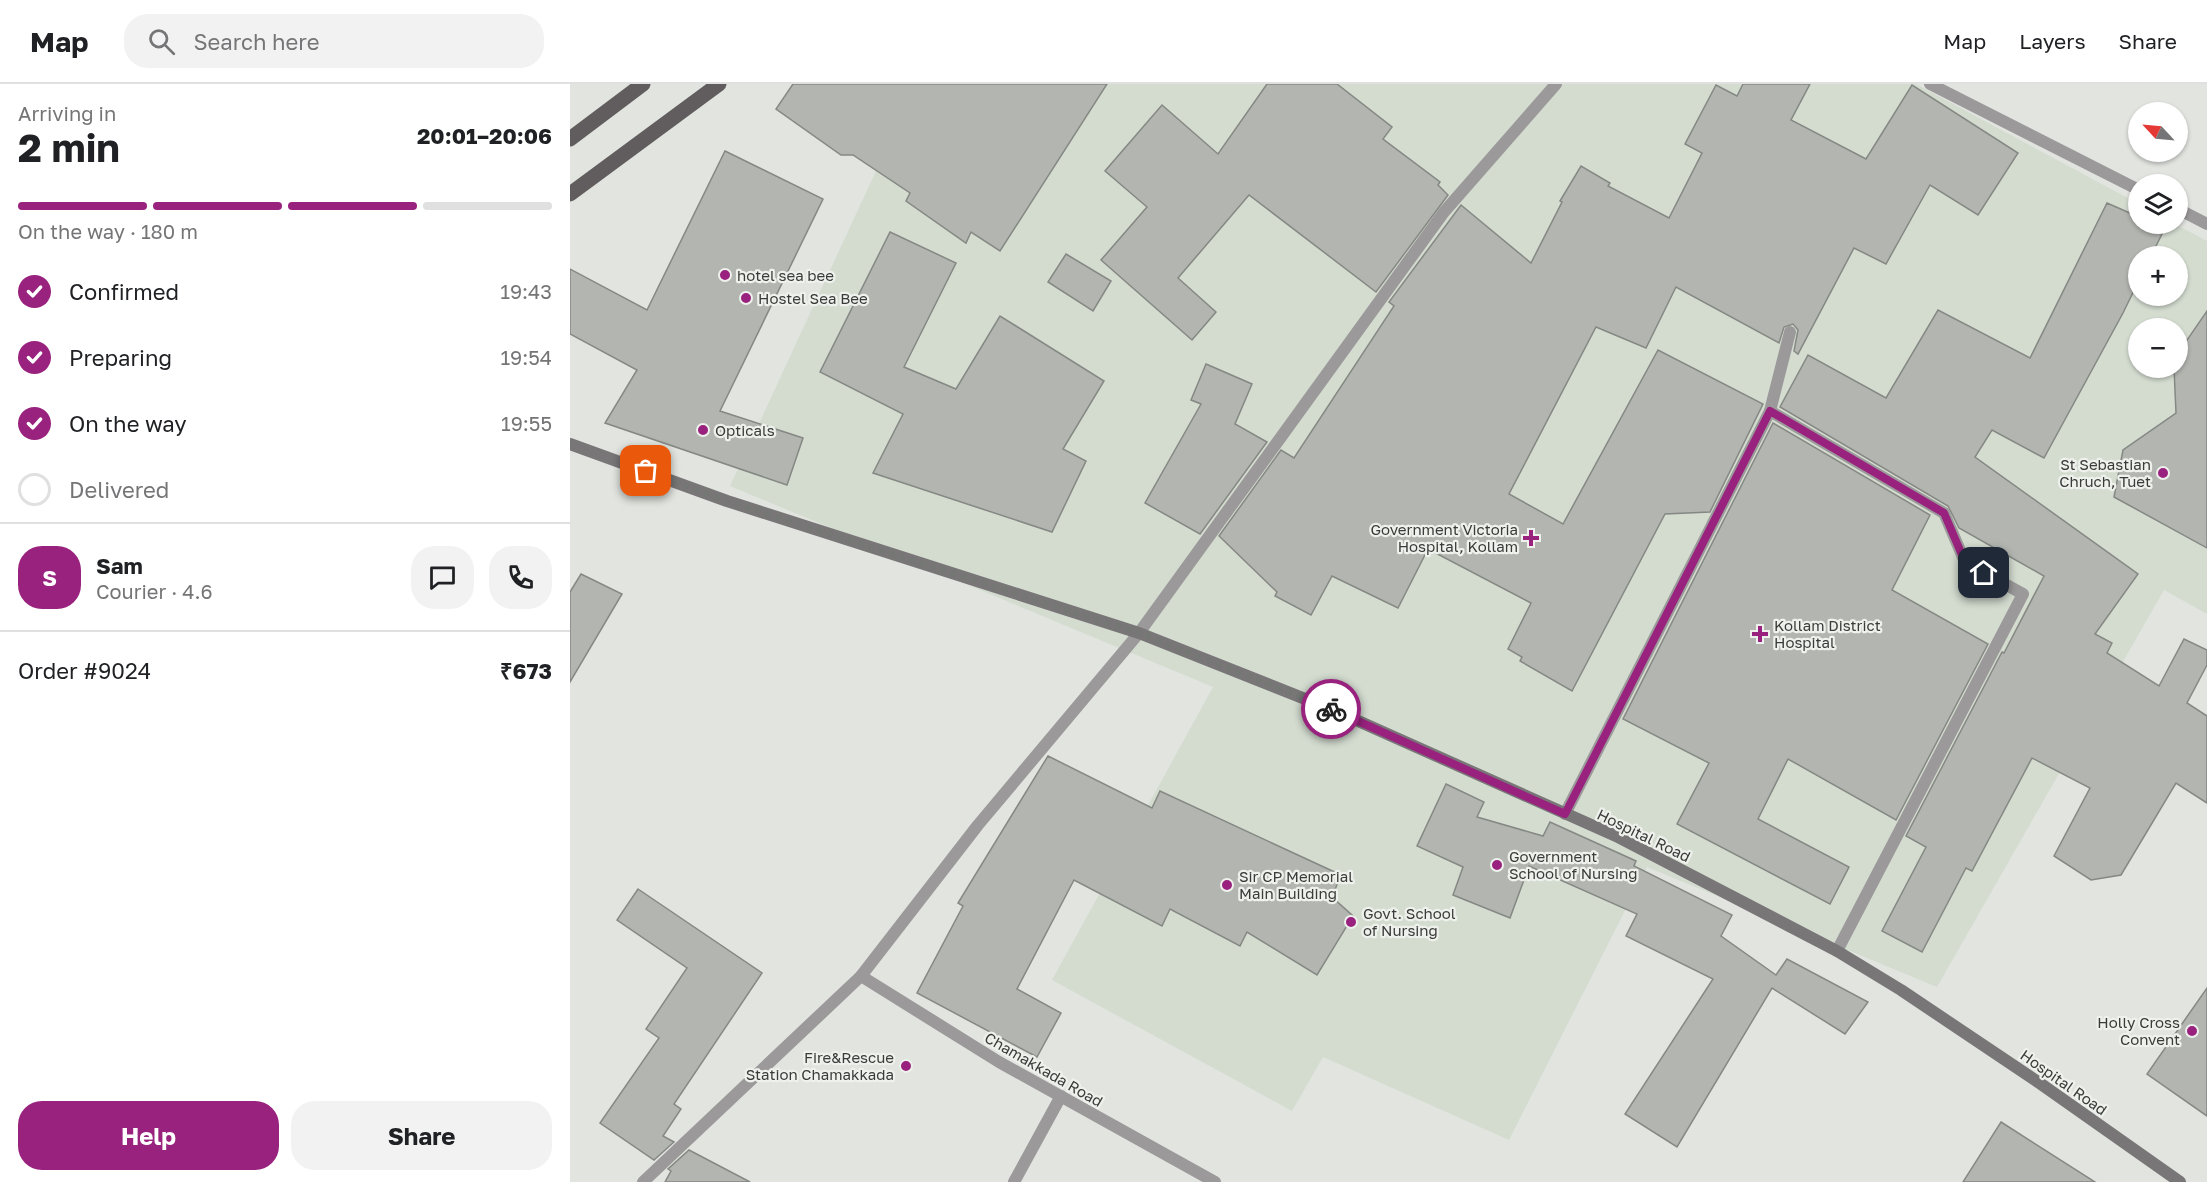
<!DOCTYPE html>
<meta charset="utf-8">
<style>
body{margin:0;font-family:"Golos Text",sans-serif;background:#f2f2f2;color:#202124;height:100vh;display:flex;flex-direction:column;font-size:22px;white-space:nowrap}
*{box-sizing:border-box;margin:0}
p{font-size:20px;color:#757577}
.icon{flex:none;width:33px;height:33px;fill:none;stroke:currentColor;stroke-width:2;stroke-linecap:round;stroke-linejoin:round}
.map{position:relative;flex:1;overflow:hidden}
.drawer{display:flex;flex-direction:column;background:#fff;width:570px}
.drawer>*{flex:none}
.needle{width:39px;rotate:296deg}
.controls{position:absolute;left:1558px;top:18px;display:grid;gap:12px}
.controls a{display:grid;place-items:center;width:60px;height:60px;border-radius:50%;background:#fff;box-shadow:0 2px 4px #0004;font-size:30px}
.pin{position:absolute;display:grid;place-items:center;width:51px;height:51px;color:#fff;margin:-26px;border-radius:12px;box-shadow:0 3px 9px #0006}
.courier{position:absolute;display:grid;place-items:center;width:60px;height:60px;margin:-30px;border:4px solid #98227d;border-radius:50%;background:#fff;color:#222;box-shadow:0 2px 8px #0007}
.headline em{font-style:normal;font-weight:700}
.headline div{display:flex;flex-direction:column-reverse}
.headline{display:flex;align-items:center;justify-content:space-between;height:102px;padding:0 18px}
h1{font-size:39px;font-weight:700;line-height:45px}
.bar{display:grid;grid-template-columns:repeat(4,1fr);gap:9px 6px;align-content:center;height:72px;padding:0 18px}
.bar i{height:8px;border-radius:4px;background:#e0e0e0}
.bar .on{background:#98227d}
.bar p{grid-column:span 4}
.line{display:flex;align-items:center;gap:15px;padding:0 18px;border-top:2px solid #e0e0e0}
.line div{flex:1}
.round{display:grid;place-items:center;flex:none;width:63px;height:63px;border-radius:24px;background:#f2f2f2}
ol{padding:0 18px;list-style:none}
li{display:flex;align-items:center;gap:18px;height:66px}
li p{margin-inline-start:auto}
li .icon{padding:6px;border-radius:50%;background:#98227d;color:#fff;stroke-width:4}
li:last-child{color:#757577}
li i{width:33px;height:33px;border:3px solid #e0e0e0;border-radius:50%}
.cta{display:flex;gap:12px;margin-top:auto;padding:12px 18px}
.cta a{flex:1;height:69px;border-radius:24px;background:#98227d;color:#fff;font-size:24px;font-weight:700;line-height:69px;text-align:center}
.cta a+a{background:#f2f2f2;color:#202124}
header{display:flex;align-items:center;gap:36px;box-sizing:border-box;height:84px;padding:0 30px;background:#fff;border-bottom:2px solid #e0e0e0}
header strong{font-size:28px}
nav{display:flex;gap:33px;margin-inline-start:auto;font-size:21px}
.search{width:420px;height:54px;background:#f2f2f2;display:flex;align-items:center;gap:15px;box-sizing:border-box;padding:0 21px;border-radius:24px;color:#757577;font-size:22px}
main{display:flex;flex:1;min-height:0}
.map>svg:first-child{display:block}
.built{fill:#d4dcd0;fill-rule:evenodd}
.building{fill:#b2b5b0;stroke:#858883;stroke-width:1.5}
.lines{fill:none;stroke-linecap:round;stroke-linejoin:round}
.minor{stroke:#9b999a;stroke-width:12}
.secondary{stroke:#797678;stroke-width:12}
.primary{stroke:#615d5f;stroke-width:15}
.done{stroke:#747774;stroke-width:6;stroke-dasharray:0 10.8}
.route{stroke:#98227d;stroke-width:8}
.poi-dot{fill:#98227d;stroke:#eef1ec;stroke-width:2}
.labels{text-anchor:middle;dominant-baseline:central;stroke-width:4.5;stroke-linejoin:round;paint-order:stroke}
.poi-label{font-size:15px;fill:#3a3c3a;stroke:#eef1ec;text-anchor:start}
.street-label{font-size:15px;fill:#3a3c3a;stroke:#eef1ec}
</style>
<header>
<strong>Map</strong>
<div class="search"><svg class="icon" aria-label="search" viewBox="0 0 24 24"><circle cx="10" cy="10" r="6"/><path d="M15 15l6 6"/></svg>Search here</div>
<nav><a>Map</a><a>Layers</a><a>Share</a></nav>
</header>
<main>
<section class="drawer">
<div class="headline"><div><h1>2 min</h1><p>Arriving in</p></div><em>20:01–20:06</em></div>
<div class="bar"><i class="on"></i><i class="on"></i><i class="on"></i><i></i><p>On the way · 180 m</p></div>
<ol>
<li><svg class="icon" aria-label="check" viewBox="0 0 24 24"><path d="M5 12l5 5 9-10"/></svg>Confirmed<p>19:43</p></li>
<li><svg class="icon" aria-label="check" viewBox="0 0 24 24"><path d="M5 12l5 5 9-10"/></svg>Preparing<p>19:54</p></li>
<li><svg class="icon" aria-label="check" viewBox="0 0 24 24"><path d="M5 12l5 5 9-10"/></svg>On the way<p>19:55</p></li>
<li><i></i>Delivered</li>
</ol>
<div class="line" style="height:108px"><b class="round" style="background:#98227d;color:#fff">S</b><div><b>Sam</b><p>Courier · 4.6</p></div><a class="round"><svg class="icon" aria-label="chat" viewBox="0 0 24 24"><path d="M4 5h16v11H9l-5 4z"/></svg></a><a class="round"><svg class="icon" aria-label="phone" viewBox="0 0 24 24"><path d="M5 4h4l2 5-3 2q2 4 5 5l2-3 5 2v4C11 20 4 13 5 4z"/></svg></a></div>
<div class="line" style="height:78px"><div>Order #9024</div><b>₹673</b></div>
<div class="cta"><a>Help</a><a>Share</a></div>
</section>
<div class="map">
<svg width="1637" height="1098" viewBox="0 0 1637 1098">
<rect width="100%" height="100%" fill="#e1e4df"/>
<path class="built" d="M 344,0 L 1346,0 L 1569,120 L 1569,140 L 1605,140 L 1637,157 L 1637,530 L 1594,506 L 1367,903 L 1077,783 L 939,1056 L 753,973 L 722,1027 L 482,896 L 643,603 L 160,402 L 306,87 L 294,79 ZM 1569,172 L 1608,172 L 1608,212 L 1569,212 ZM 1569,244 L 1608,244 L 1608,284 L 1569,284 Z"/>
<g class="building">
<path d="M 223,0 L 537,0 L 430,167 L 401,148 L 396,159 L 336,117 L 340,109 L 283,71 L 271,71 L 206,25 Z"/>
<path d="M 697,0 L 767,0 L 822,43 L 813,55 L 870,98 L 868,101 L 878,111 L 806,208 L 679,111 L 608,194 L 646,228 L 622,256 L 531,176 L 577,123 L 535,87 L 592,21 L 648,70 Z"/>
<path d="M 1173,0 L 1240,0 L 1221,36 L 1296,75 L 1342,1 L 1448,69 L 1408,131 L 1360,101 L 1316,180 L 1284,164 L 1228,270 L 1224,267 L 1228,246 L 1223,240 L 1214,243 L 1209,259 L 1106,203 L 1076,264 L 1026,243 L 939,410 L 993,440 L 1088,266 L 1193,320 L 1140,428 L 1095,430 L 1002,607 L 950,577 L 952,573 L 938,565 L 961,519 L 858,465 L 828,524 L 762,492 L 741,531 L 705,512 L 707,508 L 649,452 L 711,366 L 724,374 L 824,222 L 819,218 L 891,121 L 961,179 L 992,118 L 990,117 L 1011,82 L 1040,99 L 1038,102 L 1099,134 L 1132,69 L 1115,60 L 1146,1 L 1167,12 Z"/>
<path d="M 155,67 L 253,115 L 150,327 L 233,354 L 217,401 L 35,339 L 67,286 L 0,250 L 0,185 L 77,226 Z"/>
<path d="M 1537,119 L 1569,133 L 1569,140 L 1584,140 L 1595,144 L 1581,172 L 1569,172 L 1569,196 L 1553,229 L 1474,374 L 1422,346 L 1405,373 L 1568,490 L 1525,550 L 1542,559 L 1537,569 L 1589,602 L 1614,555 L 1637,566 L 1637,581 L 1617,619 L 1637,632 L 1637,719 L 1606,699 L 1551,791 L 1521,796 L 1484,772 L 1520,704 L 1462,674 L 1402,787 L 1396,784 L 1352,868 L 1312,847 L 1356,763 L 1336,752 L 1432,568 L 1434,569 L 1474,492 L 1389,444 L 1378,422 L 1210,323 L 1238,271 L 1316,314 L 1368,226 L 1460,274 Z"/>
<path d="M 320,148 L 386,179 L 334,283 L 386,305 L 430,232 L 534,297 L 493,365 L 516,377 L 482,448 L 303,389 L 333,330 L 250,288 Z"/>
<path d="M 496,170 L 541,197 L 523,227 L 478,198 Z"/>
<path d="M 1637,227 L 1637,464 L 1544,413 L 1553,366 L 1606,329 L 1604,284 L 1608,284 L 1608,265 L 1613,262 Z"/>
<path d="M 636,280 L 682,300 L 665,340 L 697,358 L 630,450 L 575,419 L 631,320 L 621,316 Z"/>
<path d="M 1203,339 L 1360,431 L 1322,506 L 1418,560 L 1326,736 L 1218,675 L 1188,735 L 1279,783 L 1260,820 L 1107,740 L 1139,679 L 1053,635 Z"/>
<path d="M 11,490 L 52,510 L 0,598 L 0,508 Z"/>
<path d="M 478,672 L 582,724 L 590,707 L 771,791 L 762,813 L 783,832 L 747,891 L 677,848 L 670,862 L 600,825 L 592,842 L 504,796 L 447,905 L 491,929 L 467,973 L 347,909 L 393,822 L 388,819 Z"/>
<path d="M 876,700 L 914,718 L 907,733 L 973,752 L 980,738 L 1066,777 L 1064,782 L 1162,831 L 1151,852 L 1206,891 L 1217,875 L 1298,918 L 1275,950 L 1202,904 L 1107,1063 L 1055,1030 L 1143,895 L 1056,852 L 1067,830 L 959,782 L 940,834 L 883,811 L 893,783 L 847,762 Z"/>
<path d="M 68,805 L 192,889 L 104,1020 L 111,1025 L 93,1052 L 104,1058 L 84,1076 L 30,1039 L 89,954 L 76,945 L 117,884 L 47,836 Z"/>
<path d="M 1637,904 L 1637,1032 L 1577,990 Z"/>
<path d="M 1431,1038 L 1525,1098 L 1393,1098 Z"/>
<path d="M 119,1066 L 180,1098 L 95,1098 L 101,1087 L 98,1085 Z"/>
</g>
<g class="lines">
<g class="minor">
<path d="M 1360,0 L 1569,106"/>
<path d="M 1608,125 L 1637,140"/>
<path d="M 1220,248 L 1200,327 L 1374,429 L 1395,478 L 1453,510 L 1267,867"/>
<path d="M 995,730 L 1200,327"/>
<path d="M 291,892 L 429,978 L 645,1098"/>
<path d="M 73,1098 L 291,892 L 408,741 L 569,549 L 874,128 L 986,0"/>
<path d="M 444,1098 L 491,1012"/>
</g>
<path class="secondary" d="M 0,360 L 157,417 L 569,549 L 768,628 L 1046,752 L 1267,867 L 1331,906 L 1471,1000 L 1610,1098"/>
<g class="primary">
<path d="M 0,55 L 73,0"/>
<path d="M 0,110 L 149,0"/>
</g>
</g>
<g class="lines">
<path class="done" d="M 76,387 L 157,417 L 569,549 L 761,625"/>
<path class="route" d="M 761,625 L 995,730 L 1200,327 L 1374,429 L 1395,478 L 1414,489"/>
</g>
<g class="poi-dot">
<circle cx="155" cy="191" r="6"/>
<circle cx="176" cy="214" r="6"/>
<circle cx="133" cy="346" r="6"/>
<circle cx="1593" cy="389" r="6"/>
<path d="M958 445h6v6h6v6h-6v6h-6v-6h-6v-6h6z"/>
<path d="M1187 541h6v6h6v6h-6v6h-6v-6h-6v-6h6z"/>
<circle cx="927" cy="781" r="6"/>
<circle cx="657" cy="801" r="6"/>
<circle cx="781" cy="838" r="6"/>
<circle cx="1622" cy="947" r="6"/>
<circle cx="336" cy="982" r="6"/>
</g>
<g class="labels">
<g class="poi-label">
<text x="167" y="191">hotel sea bee</text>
<text x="188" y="214">Hostel Sea Bee</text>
<text x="145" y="346">Opticals</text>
<text x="1581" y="380" text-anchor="end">St Sebastian<tspan x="1581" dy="17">Chruch, Tuet</tspan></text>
<text x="948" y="445" text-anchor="end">Government Victoria<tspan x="948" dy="17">Hospital, Kollam</tspan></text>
<text x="1204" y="541">Kollam District<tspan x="1204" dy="17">Hospital</tspan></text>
<text x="939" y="772">Government<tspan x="939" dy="17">School of Nursing</tspan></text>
<text x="669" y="792">Sir CP Memorial<tspan x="669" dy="17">Main Building</tspan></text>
<text x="793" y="829">Govt. School<tspan x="793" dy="17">of Nursing</tspan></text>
<text x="1610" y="938" text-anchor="end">Holly Cross<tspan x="1610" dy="17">Convent</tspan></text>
<text x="324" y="973" text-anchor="end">Fire&amp;Rescue<tspan x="324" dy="17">Station Chamakkada</tspan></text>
</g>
<g class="street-label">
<text transform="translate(1074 751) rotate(26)">Hospital Road</text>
<text transform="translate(474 985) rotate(30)">Chamakkada Road</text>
<text transform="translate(1494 998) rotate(35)">Hospital Road</text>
</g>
</g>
</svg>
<div class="controls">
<a><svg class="needle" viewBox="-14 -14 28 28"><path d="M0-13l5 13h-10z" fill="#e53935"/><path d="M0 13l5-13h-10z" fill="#757577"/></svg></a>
<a><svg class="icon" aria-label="layers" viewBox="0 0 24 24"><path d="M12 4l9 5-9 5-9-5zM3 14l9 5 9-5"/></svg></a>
<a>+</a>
<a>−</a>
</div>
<div class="pin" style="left:76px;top:387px;background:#ea580c"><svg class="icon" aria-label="bag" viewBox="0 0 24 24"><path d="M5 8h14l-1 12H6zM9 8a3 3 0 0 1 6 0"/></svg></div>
<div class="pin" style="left:1414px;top:489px;background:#1f2937"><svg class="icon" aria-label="home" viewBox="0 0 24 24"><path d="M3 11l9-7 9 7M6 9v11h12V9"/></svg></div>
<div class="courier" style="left:761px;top:625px"><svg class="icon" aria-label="bike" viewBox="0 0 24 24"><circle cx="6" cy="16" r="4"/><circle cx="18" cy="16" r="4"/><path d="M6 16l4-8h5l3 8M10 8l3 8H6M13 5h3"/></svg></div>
</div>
</main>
